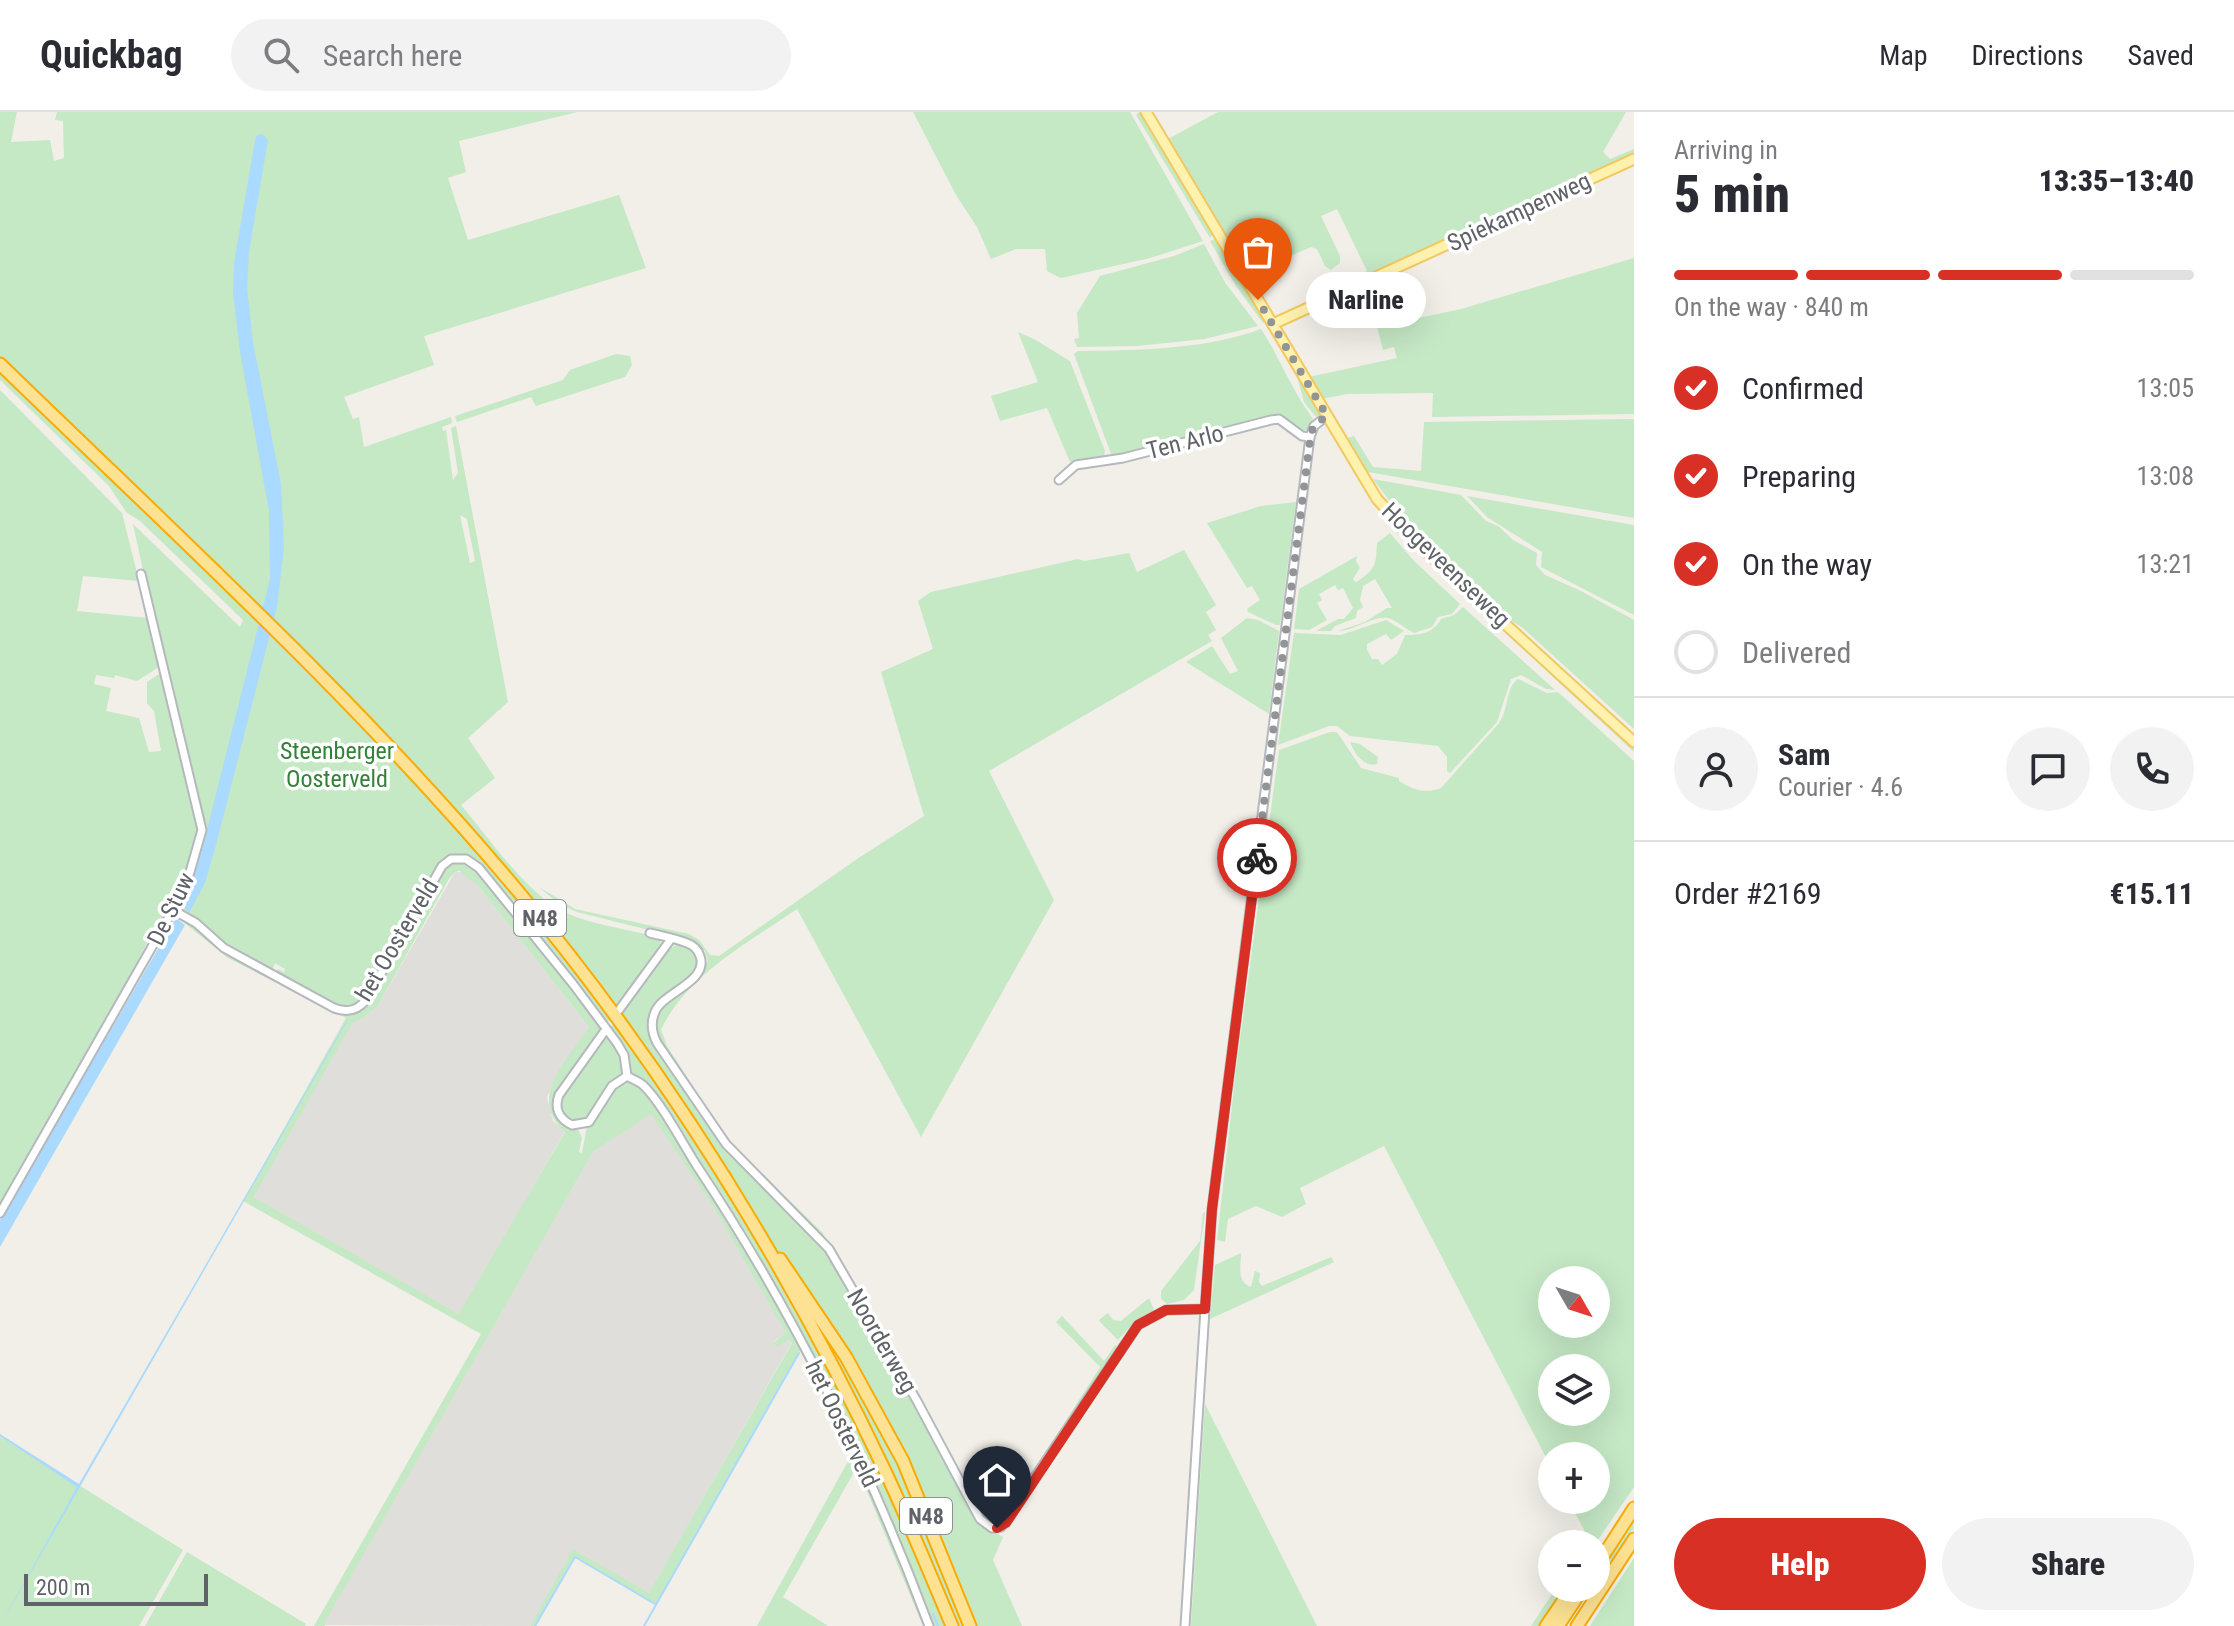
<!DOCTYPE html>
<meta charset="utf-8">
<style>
body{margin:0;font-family:"Roboto Condensed",sans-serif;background:#f2f2f3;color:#2b2b33;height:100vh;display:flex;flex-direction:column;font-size:30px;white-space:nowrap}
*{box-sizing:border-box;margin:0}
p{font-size:26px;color:#7c7c81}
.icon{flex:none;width:44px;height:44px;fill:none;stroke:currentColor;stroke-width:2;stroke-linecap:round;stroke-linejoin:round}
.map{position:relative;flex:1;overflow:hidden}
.drawer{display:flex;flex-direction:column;background:#fff;width:600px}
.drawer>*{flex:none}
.needle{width:52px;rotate:129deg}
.fabs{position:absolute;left:1538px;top:1154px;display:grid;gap:16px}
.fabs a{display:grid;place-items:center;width:72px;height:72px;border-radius:50%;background:#fff;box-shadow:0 8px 32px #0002;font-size:40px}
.scale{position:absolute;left:24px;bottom:20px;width:184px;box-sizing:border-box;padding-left:8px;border:4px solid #5f6368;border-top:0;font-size:22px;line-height:28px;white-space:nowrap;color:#5f6368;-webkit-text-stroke:6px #fff;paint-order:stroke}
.pin{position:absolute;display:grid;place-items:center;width:68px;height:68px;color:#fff;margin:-82px -34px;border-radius:50% 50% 50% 0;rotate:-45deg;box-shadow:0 0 8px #0007}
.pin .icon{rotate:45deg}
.courier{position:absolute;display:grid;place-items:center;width:80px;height:80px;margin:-40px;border:6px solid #d93025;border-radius:50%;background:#fff;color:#222;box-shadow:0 2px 10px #0007}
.bubble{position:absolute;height:56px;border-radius:28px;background:#fff;box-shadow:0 8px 32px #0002;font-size:26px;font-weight:800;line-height:56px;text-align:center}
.headline em{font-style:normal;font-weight:800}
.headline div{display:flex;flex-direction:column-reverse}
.headline{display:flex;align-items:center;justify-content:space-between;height:136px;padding:0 40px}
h1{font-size:52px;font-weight:800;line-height:60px}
.bar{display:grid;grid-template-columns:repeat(4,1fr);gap:12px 8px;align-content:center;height:96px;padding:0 40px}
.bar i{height:10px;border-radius:6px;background:#e1e1e2}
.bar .current{background:#d93025}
.bar p{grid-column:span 4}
.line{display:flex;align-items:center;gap:20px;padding:0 40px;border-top:2px solid #e1e1e2}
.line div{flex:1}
.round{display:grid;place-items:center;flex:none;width:84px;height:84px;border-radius:42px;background:#f2f2f3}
ol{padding:0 40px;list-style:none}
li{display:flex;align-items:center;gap:24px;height:88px}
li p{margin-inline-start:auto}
li .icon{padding:8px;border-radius:50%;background:#d93025;color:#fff;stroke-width:4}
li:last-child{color:#7c7c81}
li i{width:44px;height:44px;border:4px solid #e1e1e2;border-radius:50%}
.action{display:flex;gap:16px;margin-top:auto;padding:16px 40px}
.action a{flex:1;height:92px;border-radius:48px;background:#d93025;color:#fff;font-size:32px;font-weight:800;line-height:92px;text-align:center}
.action a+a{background:#f2f2f3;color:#2b2b33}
header{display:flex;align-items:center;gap:48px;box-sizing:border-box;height:112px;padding:0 40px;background:#fff;border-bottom:2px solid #e1e1e2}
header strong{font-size:38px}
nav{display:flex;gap:44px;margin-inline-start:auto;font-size:28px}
.search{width:560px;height:72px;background:#f2f2f3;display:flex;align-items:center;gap:20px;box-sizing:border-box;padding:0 28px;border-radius:44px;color:#7c7c81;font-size:30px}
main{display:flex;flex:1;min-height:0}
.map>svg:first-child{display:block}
.industrial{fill:#e0deda}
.green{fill:#c5e8c5;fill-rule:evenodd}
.water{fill:#aadaff}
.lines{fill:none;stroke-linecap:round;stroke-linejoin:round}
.stream{stroke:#aadaff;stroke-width:2}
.minor-casing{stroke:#b5b8bc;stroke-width:11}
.major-casing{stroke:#f2c960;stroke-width:13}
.highway-casing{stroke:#f9ab00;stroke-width:15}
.minor{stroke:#fff;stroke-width:7}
.major{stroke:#fff2af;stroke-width:9}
.highway{stroke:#fde293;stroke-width:11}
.done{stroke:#929495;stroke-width:8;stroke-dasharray:0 14.4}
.route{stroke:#d93025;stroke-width:10}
.labels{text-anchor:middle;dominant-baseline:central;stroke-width:7;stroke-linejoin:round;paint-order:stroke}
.shield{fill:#fff;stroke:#8f9295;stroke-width:2}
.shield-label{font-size:22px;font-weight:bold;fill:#5f6368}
.street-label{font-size:24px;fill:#5f6368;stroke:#fff}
.park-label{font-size:24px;fill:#348238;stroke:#fff}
</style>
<header>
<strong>Quickbag</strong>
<div class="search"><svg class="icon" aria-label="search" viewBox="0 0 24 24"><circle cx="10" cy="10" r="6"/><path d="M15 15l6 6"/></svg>Search here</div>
<nav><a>Map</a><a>Directions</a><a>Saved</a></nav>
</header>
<main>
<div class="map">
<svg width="1634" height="1514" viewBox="0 0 1634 1514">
<rect width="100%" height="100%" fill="#f1efe8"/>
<g class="industrial">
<path d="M 455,760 L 463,760 L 479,775 L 589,915 L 557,963 L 547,985 L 553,1009 L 565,1019 L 460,1203 L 254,1085 L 353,909 L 362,907 L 377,895 Z"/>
<path d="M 651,1001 L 714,1096 L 787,1221 L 774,1229 L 777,1234 L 790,1226 L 792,1230 L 649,1482 L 574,1438 L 530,1514 L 323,1513 L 593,1040 Z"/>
</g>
<g class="green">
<path d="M 0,0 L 17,0 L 11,30 L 50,28 L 54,49 L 64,46 L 63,9 L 55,8 L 57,0 L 577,0 L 459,29 L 466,60 L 448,66 L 468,128 L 619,83 L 646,156 L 424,224 L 434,253 L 344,285 L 353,307 L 359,305 L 364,335 L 451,305 L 452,311 L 442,315 L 443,319 L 446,318 L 453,368 L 458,361 L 451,316 L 456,314 L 508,590 L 468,626 L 495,666 L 461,693 C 487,724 529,784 564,800 C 590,812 621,816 649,823 L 660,828 L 662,836 L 625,882 L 623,889 L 667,839 L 676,833 L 685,833 L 696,841 C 702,868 673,870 661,889 C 656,896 653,905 649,912 L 720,1028 L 826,1135 L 981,1412 L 1003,1425 L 993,1448 L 1022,1514 L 975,1514 L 910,1358 L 875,1287 L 821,1201 L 763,1118 L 715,1042 L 560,837 C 650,958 734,1083 809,1216 C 862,1311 905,1413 946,1514 L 931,1514 L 815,1249 L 647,974 L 630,960 L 610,917 L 613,911 L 609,908 L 607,912 L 478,751 L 462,743 L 449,745 L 357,894 C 329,899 300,874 277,861 L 278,857 L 284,860 L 285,857 L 275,851 L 272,859 L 233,840 L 180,799 L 178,792 L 158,813 L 148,829 L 105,916 L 0,1093 L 0,278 L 122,401 L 139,469 L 83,464 L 77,499 L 148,506 L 159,555 L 137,569 L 115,563 L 114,566 L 96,563 L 94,572 L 111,576 L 106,599 L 139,606 L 149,640 L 161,639 L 154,599 L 147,591 L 147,570 L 159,562 L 167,569 L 133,412 L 240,515 L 243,508 L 140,409 L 126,400 L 109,374 L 0,268 L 0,259 L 246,497 L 123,368 L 0,247 ZM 460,403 L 467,407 L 475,449 L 470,451 Z"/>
<path d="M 913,0 L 1130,0 L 1203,129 L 1150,146 L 1061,166 L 1047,159 L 1045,137 L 1016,137 L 991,147 L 977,115 L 956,83 Z"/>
<path d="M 1140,0 L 1144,0 L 1214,121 L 1210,126 L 1136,3 Z"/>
<path d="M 1218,0 L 1626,0 L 1603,40 L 1610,47 L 1634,37 L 1634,43 L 1335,181 L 1335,174 L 1367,159 L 1337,97 L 1321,104 L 1340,144 L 1340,151 L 1331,158 L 1325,154 L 1317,137 L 1311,135 L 1270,153 L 1266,162 L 1253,170 L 1168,27 Z"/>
<path d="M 1215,127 L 1219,127 L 1266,208 L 1263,211 L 1236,174 L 1210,129 Z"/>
<path d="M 1204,132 L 1226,172 L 1258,214 L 1204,227 L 1137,234 L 1077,235 L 1074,227 L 1079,226 L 1077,201 L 1100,164 L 1174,144 Z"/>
<path d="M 1634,146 L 1634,302 L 1432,305 L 1433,281 L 1347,282 L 1322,287 L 1309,265 L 1397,246 L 1394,235 L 1383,238 L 1377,215 L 1368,216 L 1353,183 L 1384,168 L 1402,205 L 1411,202 L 1414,207 L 1461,197 Z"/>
<path d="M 1261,217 C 1280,246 1292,279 1313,307 L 1307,318 L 1300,320 L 1279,305 L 1116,345 L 1111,342 L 1074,242 L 1078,239 C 1139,238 1203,238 1261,217 Z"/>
<path d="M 1018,220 L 1034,227 L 1070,249 L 1105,339 L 1104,344 L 1070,350 L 1047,296 L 1000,309 L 991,284 L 1038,270 Z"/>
<path d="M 616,242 L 630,244 L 632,253 L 625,265 L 536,294 L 531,285 L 457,310 L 455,304 L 563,268 L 570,258 Z"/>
<path d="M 1295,257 L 1321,301 L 1316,305 L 1304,290 Z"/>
<path d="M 1634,307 L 1634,406 L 1368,360 L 1348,326 L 1354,324 L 1373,355 L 1421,359 L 1424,310 Z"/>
<path d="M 1373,367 L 1461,383 L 1486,409 L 1498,414 L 1513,428 L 1537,441 L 1536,453 L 1545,463 L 1581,479 L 1634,508 L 1634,617 L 1523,516 L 1502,503 L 1439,446 L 1435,435 L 1401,404 Z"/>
<path d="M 1467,384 L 1634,413 L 1634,503 L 1541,455 L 1542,440 L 1487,405 Z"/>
<path d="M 1296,390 L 1280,513 L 1276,513 L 1248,500 L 1247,497 L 1260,488 L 1252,474 L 1247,476 L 1207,411 L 1261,394 Z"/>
<path d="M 1386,404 L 1634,632 L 1634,640 L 1393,417 Z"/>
<path d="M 1390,421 L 1413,448 L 1460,492 L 1452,502 L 1438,505 L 1432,515 L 1414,521 C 1406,517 1399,511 1391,507 C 1377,501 1355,519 1338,519 L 1365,510 L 1387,496 L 1392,496 L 1375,467 L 1363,474 L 1360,488 L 1363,495 L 1357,499 L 1356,506 L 1335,514 L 1331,519 L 1316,519 L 1338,507 L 1344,507 L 1353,496 L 1343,476 L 1338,478 L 1335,473 L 1319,482 L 1322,488 L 1317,491 L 1327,508 L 1309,518 L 1294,517 L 1299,477 L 1357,444 L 1356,449 L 1360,456 L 1353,467 L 1355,470 L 1358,469 C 1376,457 1376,452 1377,431 Z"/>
<path d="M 1184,438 L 1216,493 L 1206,500 L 1216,518 L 1208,523 L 1212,529 L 989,659 L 1054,788 L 921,1025 L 797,797 C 748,831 687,862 661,918 L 667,934 L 721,1018 L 739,1040 L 822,1120 L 837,1142 L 985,1406 L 996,1410 L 1005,1404 L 1100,1255 L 1056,1210 L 1062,1204 L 1104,1249 L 1115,1233 L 1116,1234 L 1117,1238 L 1005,1406 C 999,1413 994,1414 985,1410 L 833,1140 L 735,1039 L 666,942 L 656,923 L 654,910 L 661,894 L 693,869 L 704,851 L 708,850 L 705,839 L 685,827 L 577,800 L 559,792 L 539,775 L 575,797 L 689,822 L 699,828 L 710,843 L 719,844 L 857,747 L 924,704 L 881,560 L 933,537 L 918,489 L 931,480 L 1078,447 L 1085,449 L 1129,441 L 1137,460 Z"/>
<path d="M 1463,495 L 1555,578 L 1546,577 L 1521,563 L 1511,567 L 1497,610 L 1450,661 L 1447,659 L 1447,645 L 1438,634 L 1350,624 L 1337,614 L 1329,614 L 1278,633 L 1294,521 L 1341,523 L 1386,508 L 1404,519 L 1391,528 L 1386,522 L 1367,532 L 1367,538 L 1372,547 L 1378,547 L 1382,553 L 1397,542 L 1405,523 C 1419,523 1433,522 1441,507 L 1454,503 Z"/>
<path d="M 1247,506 L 1258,508 L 1279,519 L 1269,602 L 1186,550 L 1212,534 L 1230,562 L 1238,559 L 1221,526 Z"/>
<path d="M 1518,567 L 1547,581 L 1558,580 L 1634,649 L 1634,1375 L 1595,1432 L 1586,1432 L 1589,1427 L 1568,1388 L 1596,1388 L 1596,1344 L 1552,1344 L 1552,1357 L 1384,1034 L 1300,1076 L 1306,1092 L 1282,1105 L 1256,1094 L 1228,1107 L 1225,1130 L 1217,1128 L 1236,957 L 1279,638 L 1330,620 L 1337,620 L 1361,656 L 1399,666 L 1399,669 C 1413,678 1425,682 1441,676 L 1499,611 C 1509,598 1505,576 1518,567 ZM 1552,1168 L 1596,1168 L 1596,1212 L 1552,1212 ZM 1552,1256 L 1596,1256 L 1596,1300 L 1552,1300 Z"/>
<path d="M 1350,630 L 1360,632 L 1378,645 L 1377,652 C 1364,656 1354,641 1350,630 Z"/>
<path d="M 451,750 L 470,751 L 571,872 L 603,916 L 554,990 L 559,1007 L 579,1019 L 582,1026 L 579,1040 L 582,1041 L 587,1014 C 601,1003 611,965 633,971 C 650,976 674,1022 684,1037 C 731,1108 776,1182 815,1257 C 858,1340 892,1428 927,1514 L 923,1514 L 857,1355 L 783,1485 L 828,1514 L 757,1514 L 852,1342 L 834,1302 L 800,1239 L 656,1493 L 575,1445 L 536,1514 L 530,1514 L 573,1437 L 649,1481 L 792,1231 L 789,1227 L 777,1235 L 774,1230 L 786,1221 L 714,1096 L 651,1002 L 593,1040 L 324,1512 L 325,1514 L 314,1514 L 481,1222 L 243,1089 L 346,906 L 228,846 L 181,808 L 174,807 L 177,804 L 187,808 L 221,836 L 331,897 L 356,900 L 444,756 ZM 460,759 L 479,775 L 589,915 C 568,947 526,986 565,1020 L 459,1202 L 254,1085 L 353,910 L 362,907 L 377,895 L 449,767 L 455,760 Z"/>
<path d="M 606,922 L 621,943 L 623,959 C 616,971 591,1010 577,1010 C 570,1011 566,1006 561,1001 L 560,987 L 582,954 L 598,937 Z"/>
<path d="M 1205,1100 L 1194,1178 L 1184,1188 L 1167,1192 L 1161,1187 L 1161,1179 L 1200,1129 L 1203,1101 Z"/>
<path d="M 1241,1141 C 1241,1154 1236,1170 1251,1175 L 1255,1159 L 1260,1161 L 1259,1170 L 1262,1174 L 1331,1145 L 1334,1150 L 1210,1207 L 1215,1153 Z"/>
<path d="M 788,1161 L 819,1205 L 898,1347 L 968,1514 L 956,1514 Z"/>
<path d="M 1149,1186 L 1154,1198 L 1130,1215 L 1118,1228 L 1101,1211 L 1099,1208 L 1108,1201 L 1113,1208 L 1121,1209 Z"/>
<path d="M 1205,1292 L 1317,1514 L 1191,1514 Z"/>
<path d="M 0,1324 L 183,1438 L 139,1514 L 0,1514 Z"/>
<path d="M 1634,1403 L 1634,1416 L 1596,1471 L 1596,1463 Z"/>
<path d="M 187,1440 L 306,1512 L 305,1514 L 145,1514 Z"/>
<path d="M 1634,1446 L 1634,1514 L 1590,1514 Z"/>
<path d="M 1556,1476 L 1566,1476 L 1541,1514 L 1531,1514 Z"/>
</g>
<g class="water">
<path d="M 262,22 L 268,28 L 249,140 L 247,176 L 253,230 L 281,372 L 284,436 L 277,495 L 216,733 L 205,771 L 189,801 L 182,793 L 200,746 L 270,467 L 269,399 L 240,240 L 233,180 L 234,151 L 255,28 L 257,23 Z"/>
<path d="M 176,806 L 185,813 L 0,1135 L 0,1108 Z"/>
<path d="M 347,908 L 348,908 L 0,1514 L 77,1375 L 0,1324 L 0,1322 L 79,1372 Z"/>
</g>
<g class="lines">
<g class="stream">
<path d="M 933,1502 L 938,1514"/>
<path d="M 535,1514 L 575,1445 L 655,1492"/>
<path d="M 644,1514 L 799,1241"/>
</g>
<defs>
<g id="minor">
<path d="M 1059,368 L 1076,353 L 1123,346 L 1271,308 L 1279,307 L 1302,324 L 1310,325"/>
<path d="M 173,798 L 196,811 L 224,836 L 334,896 C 347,901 357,899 366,888 L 442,754 L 451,747 L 466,747 L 479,756 L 573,872 L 617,931 L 624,943 L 627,964"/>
<path d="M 650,821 C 662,824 675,826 687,831 C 693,833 698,838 700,844 C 709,870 663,880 655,900 C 650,911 652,921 657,931 L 726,1032 L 829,1137 L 917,1289 L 980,1407 L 992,1416 L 1001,1415 L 1138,1213 L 1166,1198 L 1205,1197 L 1212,1097 L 1310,325 L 1314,314 L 1327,304"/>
<path d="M 619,898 L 671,827"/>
<path d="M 604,920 L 559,983 C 554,996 559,1007 572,1013 L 589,1010 L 612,974 L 627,964"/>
<path d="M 627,964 C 632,967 638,969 643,973 C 661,990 683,1032 697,1054 C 792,1197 869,1353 929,1514"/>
<path d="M 0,1101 L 173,798 L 190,760 L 202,718 L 141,462"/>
<path d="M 1185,1514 L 1205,1197"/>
</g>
<g id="major">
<path d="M 1146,0 L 1377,387 L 1421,435 L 1634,630"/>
<path d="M 1273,212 L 1634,47"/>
</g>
<g id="highway">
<path d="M 0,252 C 176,423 359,589 517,778 C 664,954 787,1152 885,1359 C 909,1410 930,1462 952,1514"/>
<path d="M 780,1147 L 846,1245 L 903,1349 L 970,1514"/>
<path d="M 1596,1455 L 1634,1396"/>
<path d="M 1546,1514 L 1572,1476"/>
<path d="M 1558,1514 L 1583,1476"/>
<path d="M 1577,1514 L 1634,1427"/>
</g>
</defs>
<use href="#minor" class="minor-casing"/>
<use href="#major" class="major-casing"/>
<use href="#highway" class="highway-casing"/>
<use href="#minor" class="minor"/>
<use href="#major" class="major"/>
<use href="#highway" class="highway"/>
</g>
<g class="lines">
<path class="done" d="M 1257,746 L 1311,320 L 1316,312 L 1327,304 L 1258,188"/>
<path class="route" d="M 997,1416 L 1006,1411 L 1138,1213 L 1166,1198 L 1205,1197 L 1212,1097 L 1257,746"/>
</g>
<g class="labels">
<g class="shield">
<rect x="514" y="788" width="52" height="36" rx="6"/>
<rect x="900" y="1386" width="52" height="36" rx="6"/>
</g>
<g class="shield-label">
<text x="540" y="806">N48</text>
<text x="926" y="1404">N48</text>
</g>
<g class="street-label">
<text transform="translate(1519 100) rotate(-25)">Spiekampenweg</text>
<text transform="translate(1185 330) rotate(-14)">Ten Arlo</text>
<text transform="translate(1446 453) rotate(44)">Hoogeveenseweg</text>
<text transform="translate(171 797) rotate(-64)">De Stuw</text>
<text transform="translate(397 828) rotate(-59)">het Oosterveld</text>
<text transform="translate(882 1229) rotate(60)">Noorderweg</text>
<text transform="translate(842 1312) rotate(64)">het Oosterveld</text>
</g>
<g class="park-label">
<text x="337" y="639">Steenberger<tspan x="337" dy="28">Oosterveld</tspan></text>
</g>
</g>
</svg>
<div class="fabs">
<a><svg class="needle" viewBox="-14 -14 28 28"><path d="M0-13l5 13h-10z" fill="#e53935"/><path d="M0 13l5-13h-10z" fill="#7c7c81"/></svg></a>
<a><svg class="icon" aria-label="layers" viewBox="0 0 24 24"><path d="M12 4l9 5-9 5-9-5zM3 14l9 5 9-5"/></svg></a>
<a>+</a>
<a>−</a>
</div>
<div class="scale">200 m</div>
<div class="pin" style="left:1258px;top:188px;background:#ea580c"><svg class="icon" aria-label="bag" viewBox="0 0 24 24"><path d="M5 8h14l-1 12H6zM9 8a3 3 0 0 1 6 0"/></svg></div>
<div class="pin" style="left:997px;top:1416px;background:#1f2937"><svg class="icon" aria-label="home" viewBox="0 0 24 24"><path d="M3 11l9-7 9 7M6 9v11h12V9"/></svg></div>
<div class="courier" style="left:1257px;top:746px"><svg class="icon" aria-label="bike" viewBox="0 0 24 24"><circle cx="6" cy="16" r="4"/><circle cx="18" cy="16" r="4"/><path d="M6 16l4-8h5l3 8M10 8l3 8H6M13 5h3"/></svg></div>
<div class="bubble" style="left:1306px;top:160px;width:120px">Narline</div>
</div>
<section class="drawer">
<div class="headline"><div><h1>5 min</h1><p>Arriving in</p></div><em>13:35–13:40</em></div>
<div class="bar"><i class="current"></i><i class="current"></i><i class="current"></i><i></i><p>On the way · 840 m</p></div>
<ol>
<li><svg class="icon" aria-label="check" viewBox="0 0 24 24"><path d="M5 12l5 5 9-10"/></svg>Confirmed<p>13:05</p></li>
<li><svg class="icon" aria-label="check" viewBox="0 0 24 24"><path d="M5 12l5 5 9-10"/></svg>Preparing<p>13:08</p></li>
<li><svg class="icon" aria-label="check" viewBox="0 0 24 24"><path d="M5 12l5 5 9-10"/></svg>On the way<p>13:21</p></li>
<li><i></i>Delivered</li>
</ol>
<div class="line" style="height:144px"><a class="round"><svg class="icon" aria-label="person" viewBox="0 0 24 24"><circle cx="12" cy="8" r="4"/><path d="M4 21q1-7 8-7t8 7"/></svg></a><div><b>Sam</b><p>Courier · 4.6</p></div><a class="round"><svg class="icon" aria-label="chat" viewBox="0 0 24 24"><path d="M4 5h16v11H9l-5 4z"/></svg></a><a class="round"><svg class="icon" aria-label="phone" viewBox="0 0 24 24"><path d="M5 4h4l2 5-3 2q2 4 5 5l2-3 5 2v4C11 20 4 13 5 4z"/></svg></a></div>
<div class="line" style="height:104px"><div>Order #2169</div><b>€15.11</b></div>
<div class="action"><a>Help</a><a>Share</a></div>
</section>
</main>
